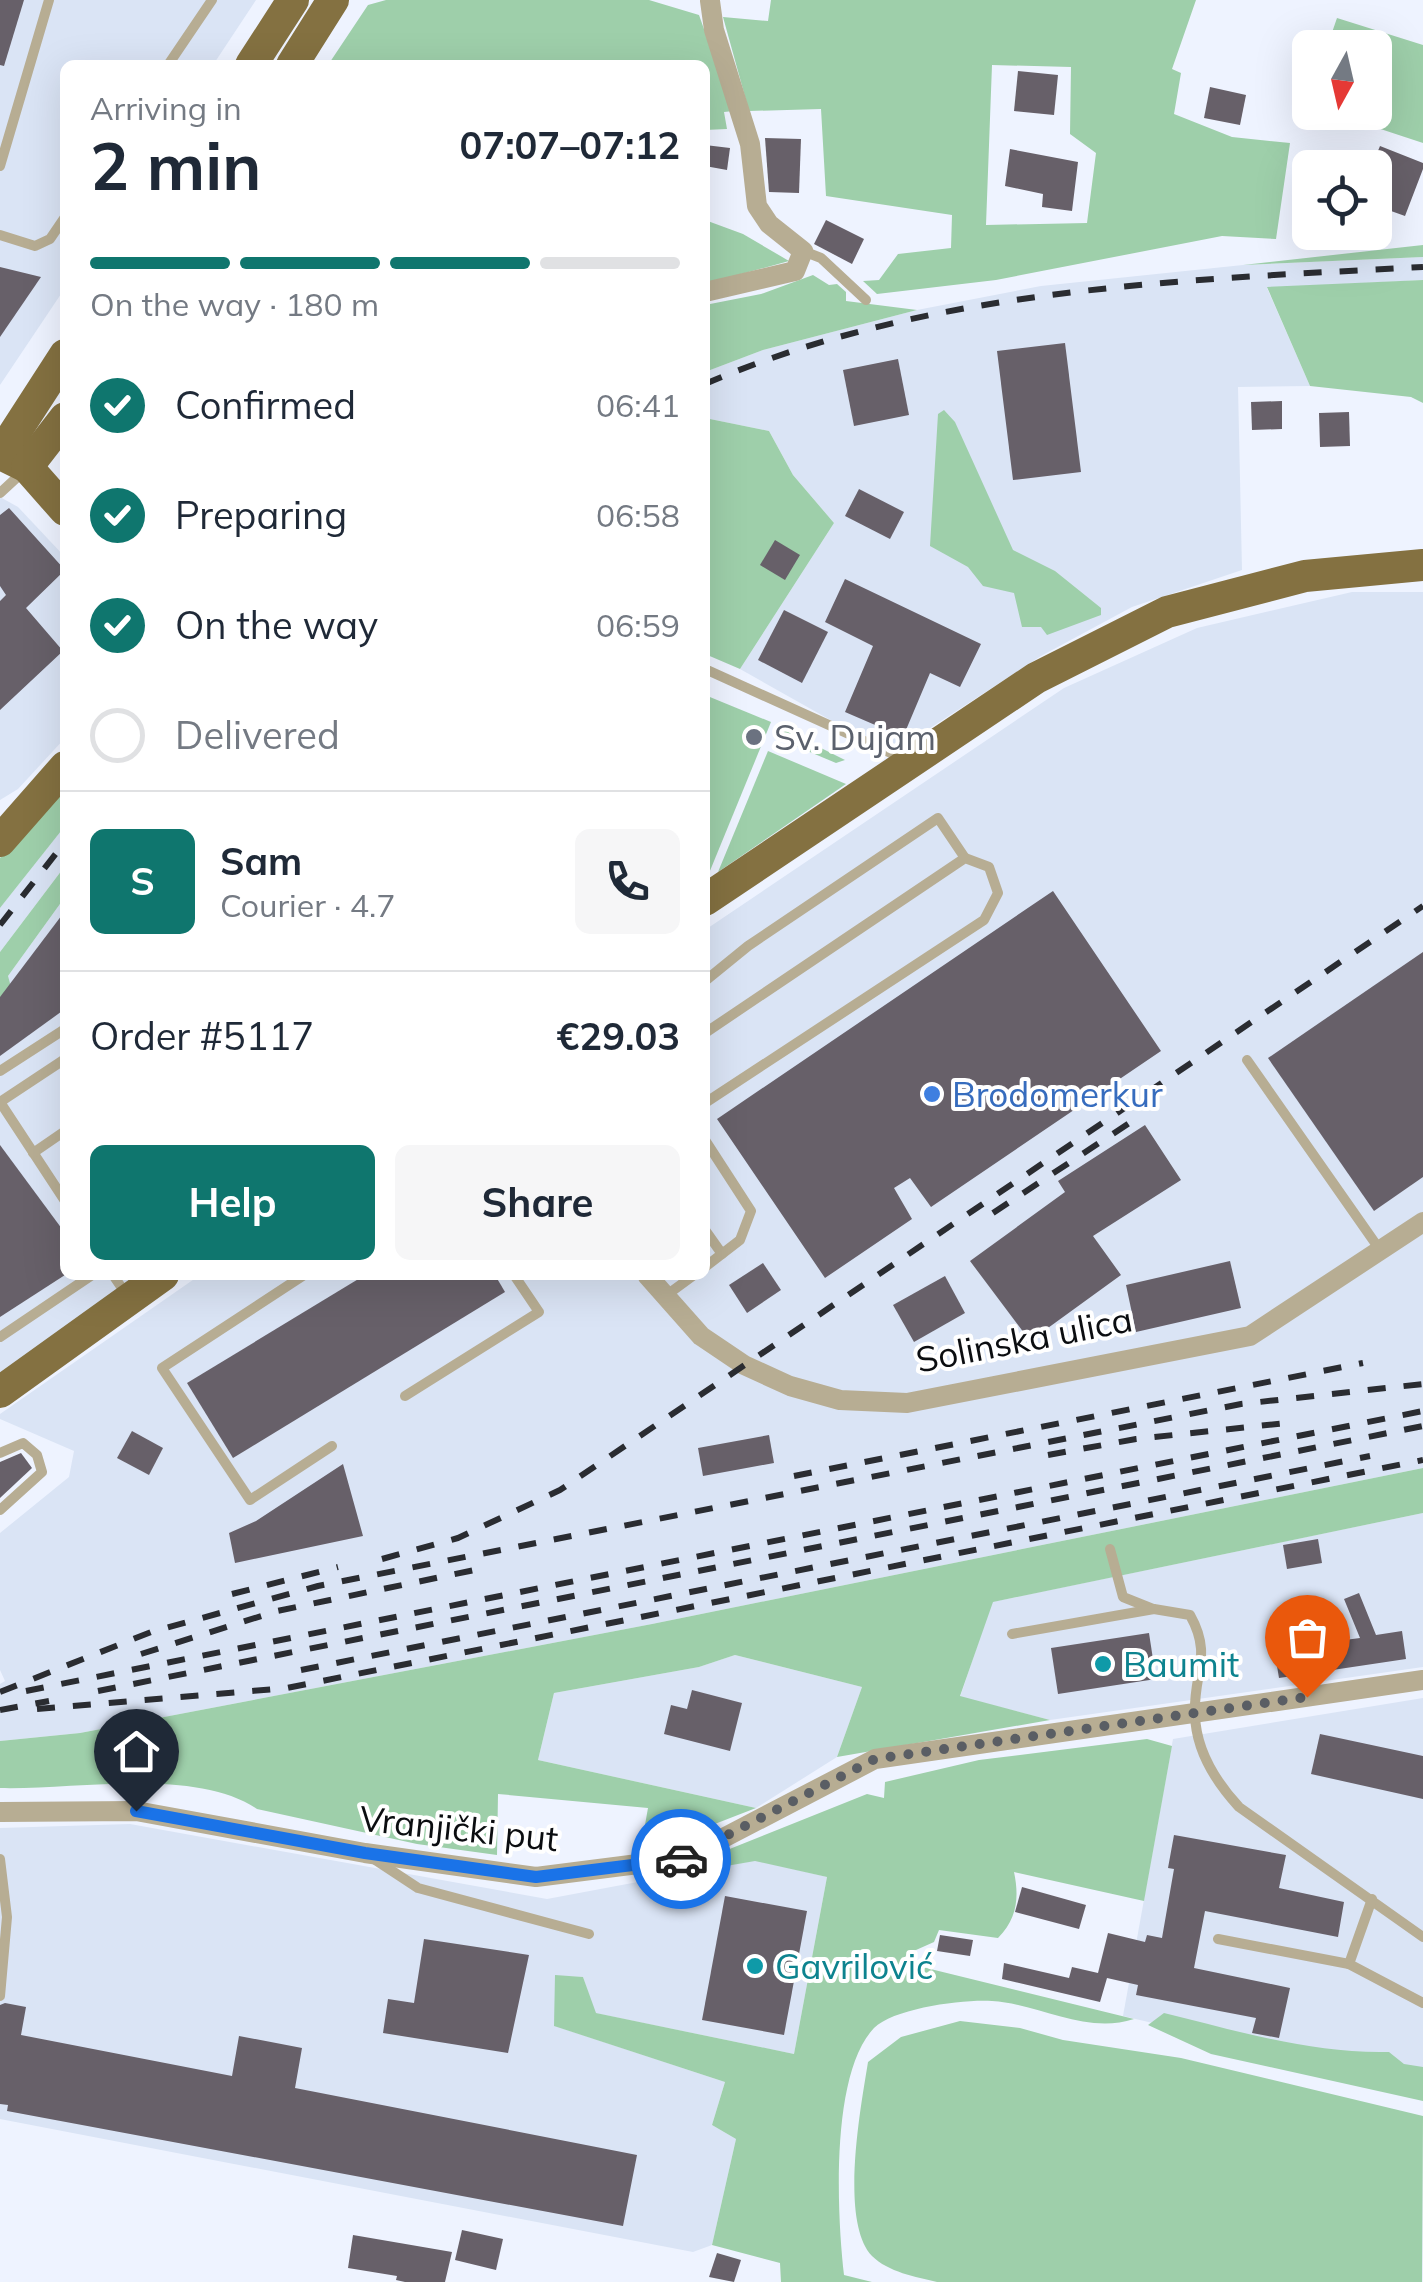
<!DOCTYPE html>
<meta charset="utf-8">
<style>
body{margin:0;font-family:Mulish,sans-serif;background:#f6f6f7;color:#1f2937;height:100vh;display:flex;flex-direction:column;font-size:38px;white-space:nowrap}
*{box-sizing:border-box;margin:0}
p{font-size:32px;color:#747a83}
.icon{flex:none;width:55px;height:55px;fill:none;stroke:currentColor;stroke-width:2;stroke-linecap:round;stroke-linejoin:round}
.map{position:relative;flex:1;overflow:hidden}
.drawer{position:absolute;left:60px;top:60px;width:650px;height:1220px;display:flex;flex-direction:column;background:#fff;border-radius:15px;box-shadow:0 10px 40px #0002}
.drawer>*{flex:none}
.needle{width:65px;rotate:188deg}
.buttons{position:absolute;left:1292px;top:30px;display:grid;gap:20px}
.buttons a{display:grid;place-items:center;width:100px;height:100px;border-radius:15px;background:#fff;box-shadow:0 10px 40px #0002;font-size:50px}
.pin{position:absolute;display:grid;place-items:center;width:85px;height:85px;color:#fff;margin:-102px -42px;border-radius:50% 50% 50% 0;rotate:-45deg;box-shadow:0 0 10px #0007}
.pin .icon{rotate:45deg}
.courier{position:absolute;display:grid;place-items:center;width:100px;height:100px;margin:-50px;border:8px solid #1a73e8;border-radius:50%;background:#fff;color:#222;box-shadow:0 2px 12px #0007}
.headline em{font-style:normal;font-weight:700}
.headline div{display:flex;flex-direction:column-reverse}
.headline{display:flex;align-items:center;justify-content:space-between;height:170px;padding:0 30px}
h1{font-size:65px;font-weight:700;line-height:75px}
.bar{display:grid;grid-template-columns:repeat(4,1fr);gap:15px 10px;align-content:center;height:120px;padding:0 30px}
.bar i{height:12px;border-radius:8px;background:#e0e1e3}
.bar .current{background:#0f766e}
.bar p{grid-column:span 4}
.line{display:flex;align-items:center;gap:25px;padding:0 30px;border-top:2px solid #e0e1e3}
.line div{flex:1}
.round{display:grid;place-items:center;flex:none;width:105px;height:105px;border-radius:15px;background:#f6f6f7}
ol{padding:0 30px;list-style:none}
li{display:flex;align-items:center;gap:30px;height:110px}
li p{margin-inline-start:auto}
li .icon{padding:10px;border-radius:50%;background:#0f766e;color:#fff;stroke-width:4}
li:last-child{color:#747a83}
li i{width:55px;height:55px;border:5px solid #e0e1e3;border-radius:50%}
.button{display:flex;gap:20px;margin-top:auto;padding:20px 30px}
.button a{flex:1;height:115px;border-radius:15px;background:#0f766e;color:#fff;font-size:40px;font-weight:700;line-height:115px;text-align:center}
.button a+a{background:#f6f6f7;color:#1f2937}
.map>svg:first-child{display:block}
.built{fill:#dae4f5}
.green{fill:#9ecfaa;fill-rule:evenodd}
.building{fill:#676069}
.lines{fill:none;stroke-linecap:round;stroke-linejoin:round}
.service{stroke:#b7ad93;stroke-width:10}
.minor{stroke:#b7ad93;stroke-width:20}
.primary{stroke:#847141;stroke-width:32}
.rail{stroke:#2a2c31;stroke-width:6;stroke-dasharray:18 18;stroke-linecap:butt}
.done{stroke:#5a5e64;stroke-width:10;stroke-dasharray:0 18}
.route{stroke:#1a73e8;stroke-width:12}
.worship-dot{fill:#6b7280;stroke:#fff;stroke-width:4}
.shop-dot{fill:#3f7fe0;stroke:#fff;stroke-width:4}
.culture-dot{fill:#0f9aa8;stroke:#fff;stroke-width:4}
.labels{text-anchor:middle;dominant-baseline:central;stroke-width:8;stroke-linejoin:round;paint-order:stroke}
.worship-label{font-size:35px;fill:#5b616d;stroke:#fff;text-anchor:start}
.shop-label{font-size:35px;fill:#366cbe;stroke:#fff;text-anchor:start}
.street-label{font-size:35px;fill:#0b0d10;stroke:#fff}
.culture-label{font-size:35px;fill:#0d838f;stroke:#fff;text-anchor:start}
</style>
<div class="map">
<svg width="1423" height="2282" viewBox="0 0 1423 2282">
<rect width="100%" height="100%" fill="#eef3ff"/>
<g class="built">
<path d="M 0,0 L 256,0 L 213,65 L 65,65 L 65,288 L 0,385 Z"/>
<path d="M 1423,257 L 1423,280 L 1267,288 L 1310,386 L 1238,387 L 1242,570 L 1132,607 L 1041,656 L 904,745 L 889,748 L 866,740 L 740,669 L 834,523 L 793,475 L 769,431 L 705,418 L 710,396 L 705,397 L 705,372 L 763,350 L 917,310 L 1041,286 L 1243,265 Z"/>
<path d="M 0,497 L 18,507 L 65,557 L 65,738 L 18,789 L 0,800 Z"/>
<path d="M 1352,592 L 1423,592 L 1423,1468 L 652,1624 L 80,1733 L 0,1741 L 0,1684 L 5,1681 L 0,1670 L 0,1533 L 69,1477 L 74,1451 L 0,1419 L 0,1414 L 200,1275 L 705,1275 L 705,930 L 1064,688 L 1197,628 Z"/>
<path d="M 65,826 L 65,866 L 0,952 L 0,908 Z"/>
<path d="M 65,897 L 65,1275 L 142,1275 L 0,1375 L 0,1001 L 8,976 Z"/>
<path d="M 1423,1513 L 1423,1667 L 1050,1720 L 960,1697 L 992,1602 Z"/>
<path d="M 735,1655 L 862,1687 L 837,1757 L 756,1808 L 538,1760 L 554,1693 L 699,1667 Z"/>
<path d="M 1423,1698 L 1423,2087 L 1123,2016 L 1173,1739 Z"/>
<path d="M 130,1824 L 547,1899 L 755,1860 L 827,1877 L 794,2054 L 595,2013 L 583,1977 L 555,1976 L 555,2026 L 725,2082 L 712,2125 L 736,2139 L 712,2245 L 693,2252 L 0,2119 L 0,1828 Z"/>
</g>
<g class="green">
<path d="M 386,0 L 649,0 L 699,15 L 733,111 L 724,112 L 727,129 L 705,130 L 705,65 L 328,65 L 368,5 Z"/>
<path d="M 771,0 L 1196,0 L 1172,69 L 1181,73 L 1174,114 L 1232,137 L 1290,143 L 1276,239 L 1222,236 L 996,280 L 877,294 L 863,281 L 879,280 L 898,254 L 951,248 L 952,215 L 826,196 L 821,109 L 749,111 L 723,17 L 768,21 ZM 992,65 L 1071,67 L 1070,134 L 1096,153 L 1087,223 L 986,225 Z"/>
<path d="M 1337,18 L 1423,45 L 1423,143 L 1332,113 L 1375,112 L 1375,48 L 1327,47 Z"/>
<path d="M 705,220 L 743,234 L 789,261 L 705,284 Z"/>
<path d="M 1423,245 L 1423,257 L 1243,265 Z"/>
<path d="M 813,275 L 829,285 L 837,284 L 846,292 L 846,301 L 917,310 L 763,350 L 705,372 L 705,305 L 761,294 Z"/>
<path d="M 1423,280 L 1423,403 L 1411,397 L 1310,386 L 1267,287 Z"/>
<path d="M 944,410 L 955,422 L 1013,550 L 1055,571 L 1101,608 L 1101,615 L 1047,635 L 1041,627 L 1022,627 L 1014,593 L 983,586 L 968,567 L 930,546 L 938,414 Z"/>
<path d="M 705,418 L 769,431 L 793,475 L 834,523 L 740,669 L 705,654 Z"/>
<path d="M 705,695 L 771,722 L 705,883 Z"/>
<path d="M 779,727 L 845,760 L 836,763 L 774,737 Z"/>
<path d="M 768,751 L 846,784 L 718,872 Z"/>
<path d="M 65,784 L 65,826 L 0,908 L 0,858 Z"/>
<path d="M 65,866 L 65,897 L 8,976 L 11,987 L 0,1001 L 0,952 Z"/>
<path d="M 1423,1468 L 1423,1513 L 993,1602 L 960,1696 L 1050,1720 L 837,1757 L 862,1687 L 735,1655 L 699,1667 L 554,1693 L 538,1760 L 756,1808 L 640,1853 L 648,1808 L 498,1794 L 497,1855 L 417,1844 L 257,1809 C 196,1767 74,1790 0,1788 L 0,1741 L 80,1733 L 652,1624 Z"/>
<path d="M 1147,1739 L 1172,1746 L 1144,1901 L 1014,1872 C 1019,1896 1018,1918 998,1938 L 939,1930 L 934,1942 L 907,1954 L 902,1962 L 1134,2019 C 1086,2035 1041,2004 992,2001 C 964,1999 894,2008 874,2028 C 830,2074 837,2215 844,2275 L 872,2282 L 781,2282 L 780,2263 L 712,2245 L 736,2139 L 712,2125 L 725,2082 L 554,2026 L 555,1975 L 583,1977 L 596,2013 L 794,2054 L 827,1877 L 755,1861 L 657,1878 L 867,1794 L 884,1798 L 885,1782 L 979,1760 Z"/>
<path d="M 1164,2013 C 1238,2031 1312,2054 1389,2052 L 1404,2064 L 1423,2067 L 1423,2101 L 1211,2054 L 1148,2025 Z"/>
<path d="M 960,2021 L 1020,2028 L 1063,2040 L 1181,2058 L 1423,2116 L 1422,2282 L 937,2282 C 916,2277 888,2272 872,2256 C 839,2221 861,2106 868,2062 L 901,2037 Z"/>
</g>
<g class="building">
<path d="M 0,0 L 24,0 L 4,66 L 0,65 Z"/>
<path d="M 1018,71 L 1058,75 L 1054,115 L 1014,111 Z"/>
<path d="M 1210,87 L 1246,95 L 1240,125 L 1204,118 Z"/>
<path d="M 765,138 L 801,139 L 799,193 L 769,192 Z"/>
<path d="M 705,145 L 730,148 L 727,170 L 705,166 Z"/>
<path d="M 1380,146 L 1423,163 L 1423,169 L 1405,216 L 1391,211 L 1377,248 L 1375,158 Z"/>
<path d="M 1010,149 L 1078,162 L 1072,211 L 1042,207 L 1043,194 L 1005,186 Z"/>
<path d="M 826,220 L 864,239 L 852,264 L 814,244 Z"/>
<path d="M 0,267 L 41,277 L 0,337 Z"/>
<path d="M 1065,343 L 1081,472 L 1013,480 L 997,351 Z"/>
<path d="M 898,359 L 909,415 L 854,426 L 843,370 Z"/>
<path d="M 1282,401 L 1282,429 L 1252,430 L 1251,402 Z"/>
<path d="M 1349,412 L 1350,446 L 1320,447 L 1319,413 Z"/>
<path d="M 859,489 L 904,512 L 890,539 L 845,516 Z"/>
<path d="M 9,508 L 65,570 L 26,608 L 63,651 L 0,710 L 0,601 L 6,595 L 0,586 L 0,515 Z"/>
<path d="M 775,540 L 800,555 L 785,580 L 760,565 Z"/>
<path d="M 845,579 L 981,644 L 960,687 L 930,673 L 903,737 L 845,712 L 873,646 L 825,622 Z"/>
<path d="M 784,610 L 828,632 L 802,683 L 758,660 Z"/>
<path d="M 1053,891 L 1161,1051 L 931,1207 L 910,1178 L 894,1188 L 912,1219 L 825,1278 L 717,1119 Z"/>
<path d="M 65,911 L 65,1009 L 0,1056 L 0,997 Z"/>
<path d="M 1423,952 L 1423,1177 L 1374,1211 L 1268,1058 Z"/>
<path d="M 1145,1125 L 1181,1180 L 1093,1236 L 1121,1275 L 1030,1341 L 970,1261 L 1065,1192 L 1058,1181 Z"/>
<path d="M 0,1145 L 65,1233 L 65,1275 L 0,1317 Z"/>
<path d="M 1230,1261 L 1241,1308 L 1136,1332 L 1126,1285 Z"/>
<path d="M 763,1263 L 781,1290 L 747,1313 L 729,1285 Z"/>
<path d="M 365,1275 L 495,1275 L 505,1292 L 233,1458 L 187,1383 Z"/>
<path d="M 945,1276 L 965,1313 L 914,1342 L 893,1305 Z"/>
<path d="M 132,1431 L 163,1448 L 149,1475 L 117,1458 Z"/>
<path d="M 769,1435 L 774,1463 L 703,1476 L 698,1448 Z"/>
<path d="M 21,1453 L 32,1468 L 0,1498 L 0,1462 Z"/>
<path d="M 343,1464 L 363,1536 L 235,1563 L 229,1533 L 256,1521 Z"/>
<path d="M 1318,1539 L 1322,1563 L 1287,1569 L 1283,1545 Z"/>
<path d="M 1359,1593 L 1376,1635 L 1402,1631 L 1406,1659 L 1279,1678 L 1276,1660 L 1308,1655 L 1307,1645 L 1360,1638 L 1344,1599 Z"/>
<path d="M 1149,1633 L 1156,1679 L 1058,1694 L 1051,1648 Z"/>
<path d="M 692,1690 L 742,1703 L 730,1751 L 664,1734 L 671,1705 L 687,1709 Z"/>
<path d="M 1320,1734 L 1423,1756 L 1423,1799 L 1311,1774 Z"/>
<path d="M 1174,1835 L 1286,1855 L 1279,1888 L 1344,1902 L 1338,1937 L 1205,1911 L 1194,1968 L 1290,1988 L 1279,2038 L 1252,2033 L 1256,2018 L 1136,1995 L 1138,1985 L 1107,1978 L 1100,2002 L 1002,1979 L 1004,1963 L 1069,1978 L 1072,1967 L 1098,1973 L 1108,1933 L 1145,1942 L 1147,1935 L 1162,1938 L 1174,1869 L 1168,1868 Z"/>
<path d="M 1022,1887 L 1086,1905 L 1079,1929 L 1015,1912 Z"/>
<path d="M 725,1896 L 807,1911 L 784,2035 L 702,2020 Z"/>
<path d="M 940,1935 L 973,1940 L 970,1956 L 937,1951 Z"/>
<path d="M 424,1939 L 529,1955 L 508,2053 L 383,2033 L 388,1999 L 414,2003 Z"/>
<path d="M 5,2003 L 26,2007 L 21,2035 L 232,2076 L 239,2036 L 302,2048 L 295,2088 L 637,2155 L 623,2226 L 7,2111 L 8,2105 L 0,2104 L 0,2005 Z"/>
<path d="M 462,2230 L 503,2239 L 496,2270 L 455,2260 Z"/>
<path d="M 353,2235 L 452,2252 L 445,2282 L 405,2282 L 396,2280 L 397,2276 L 348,2268 Z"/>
<path d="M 717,2253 L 741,2260 L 734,2282 L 709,2277 Z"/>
</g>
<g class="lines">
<g class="service">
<path d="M 168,65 L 212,0"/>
<path d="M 0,166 L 49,0"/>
<path d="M 0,235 L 35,246 L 50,239 L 65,217"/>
<path d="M 803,251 L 821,258 L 866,300"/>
<path d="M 0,493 L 25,470"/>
<path d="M 705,669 L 904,759"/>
<path d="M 705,981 L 748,946 L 938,818 L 965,858"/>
<path d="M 705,1033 L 965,858 L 989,867 L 998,893 L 984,920 L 705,1103"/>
<path d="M 65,1059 L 0,1102 L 65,1201"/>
<path d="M 1247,1060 L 1380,1250"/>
<path d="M 0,1071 L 65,1029"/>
<path d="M 705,1140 L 751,1211 L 740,1240 L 705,1267"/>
<path d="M 33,1153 L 65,1131"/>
<path d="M 705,1230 L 722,1254"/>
<path d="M 113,1275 L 126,1294"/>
<path d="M 304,1275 L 162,1368 L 250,1500 L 332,1446"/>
<path d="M 664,1297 L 694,1275"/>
<path d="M 0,1337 L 92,1275"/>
<path d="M 405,1396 L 539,1312 L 514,1275"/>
<path d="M 0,1453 L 23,1443 L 37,1455 L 42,1472 L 0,1510"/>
<path d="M 1110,1549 L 1123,1597 L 1153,1609"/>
<path d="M 1012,1634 L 1154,1609 L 1190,1615 C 1213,1656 1193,1673 1195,1715 C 1196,1751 1216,1782 1239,1807 L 1423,1937"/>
<path d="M 0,1859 L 7,1917 L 0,1996"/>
<path d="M 374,1859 L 418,1888 L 589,1934"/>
<path d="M 1372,1899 L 1349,1964 L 1423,2003"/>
<path d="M 1218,1939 L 1349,1964"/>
</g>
<g class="minor">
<path d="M 705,292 L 795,271 L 803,251 L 769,224 L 757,206 L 750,144 L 714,30 L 710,1"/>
<path d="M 647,1275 L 701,1336 L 744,1365 L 790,1386 L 840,1400 L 907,1403 L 1250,1336 L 1423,1222"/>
<path d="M 0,1812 L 136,1811 L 365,1853 L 536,1877 L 685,1858 L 875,1759 L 1423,1680"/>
</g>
<g class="primary">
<path d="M 251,65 L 293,0"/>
<path d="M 292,65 L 333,0"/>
<path d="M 65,355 L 1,454 L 27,467 L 65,510"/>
<path d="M 27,467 L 65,418"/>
<path d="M 0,841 L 65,767"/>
<path d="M 705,900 L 1036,678 L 1167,612 L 1305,576 L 1423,565"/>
<path d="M 0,1392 L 163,1275"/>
</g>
<g class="rail">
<path d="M 705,384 C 931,287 1182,280 1423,267"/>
<path d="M 0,925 L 65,842"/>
<path d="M 993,1213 L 1143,1114"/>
<path d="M 1048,1455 L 1136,1439 L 1286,1423"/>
<path d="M 794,1476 L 1363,1363"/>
<path d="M 382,1559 L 458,1538 L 560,1490 L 1423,906"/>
<path d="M 232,1594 L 338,1567"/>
<path d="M 141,1654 L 277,1611 L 489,1567"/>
<path d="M 301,1670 L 1370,1456"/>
<path d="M 26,1691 L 1423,1411"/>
<path d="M 98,1691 L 1423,1426"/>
<path d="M 0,1692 L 151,1632 L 318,1586 L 1241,1404 L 1423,1384"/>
<path d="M 37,1709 L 287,1688 L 1423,1460"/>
<path d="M 0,1710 L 49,1701"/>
</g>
</g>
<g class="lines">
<path class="done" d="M 681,1859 L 875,1759 L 1307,1697"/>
<path class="route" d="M 136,1811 L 365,1853 L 536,1877 L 681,1859"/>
</g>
<circle class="worship-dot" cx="754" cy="737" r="10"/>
<circle class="shop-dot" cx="932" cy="1094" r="10"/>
<g class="culture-dot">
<circle cx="1103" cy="1664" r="10"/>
<circle cx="755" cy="1966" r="10"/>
</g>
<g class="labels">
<g class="worship-label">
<text x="774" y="737">Sv. Dujam</text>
</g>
<g class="shop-label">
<text x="952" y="1094">Brodomerkur</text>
</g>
<g class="street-label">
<text transform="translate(1024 1339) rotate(-11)">Solinska ulica</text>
<text transform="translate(459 1828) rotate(6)">Vranjički put</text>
</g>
<g class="culture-label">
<text x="1123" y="1664">Baumit</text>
<text x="775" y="1966">Gavrilović</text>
</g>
</g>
</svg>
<div class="buttons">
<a><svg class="needle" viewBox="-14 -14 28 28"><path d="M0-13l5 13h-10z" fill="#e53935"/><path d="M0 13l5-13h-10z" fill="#747a83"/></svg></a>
<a><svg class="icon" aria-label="locate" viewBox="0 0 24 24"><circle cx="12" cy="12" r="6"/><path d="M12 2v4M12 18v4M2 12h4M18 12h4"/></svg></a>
</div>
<div class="pin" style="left:1307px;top:1697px;background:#ea580c"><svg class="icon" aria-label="bag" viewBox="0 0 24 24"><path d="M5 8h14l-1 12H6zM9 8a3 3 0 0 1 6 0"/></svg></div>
<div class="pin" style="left:136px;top:1811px;background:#1f2937"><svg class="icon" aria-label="home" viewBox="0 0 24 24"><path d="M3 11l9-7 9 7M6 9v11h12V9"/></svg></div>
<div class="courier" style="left:681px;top:1859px"><svg class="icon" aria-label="car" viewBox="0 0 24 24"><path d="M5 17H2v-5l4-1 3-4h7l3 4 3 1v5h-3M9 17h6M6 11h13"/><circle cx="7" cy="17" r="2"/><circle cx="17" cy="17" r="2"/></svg></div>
<section class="drawer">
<div class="headline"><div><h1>2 min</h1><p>Arriving in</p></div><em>07:07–07:12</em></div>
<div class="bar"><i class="current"></i><i class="current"></i><i class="current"></i><i></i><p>On the way · 180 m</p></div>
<ol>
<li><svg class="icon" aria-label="check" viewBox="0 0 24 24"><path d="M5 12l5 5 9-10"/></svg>Confirmed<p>06:41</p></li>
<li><svg class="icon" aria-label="check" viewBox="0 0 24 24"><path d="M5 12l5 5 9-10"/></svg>Preparing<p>06:58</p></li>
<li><svg class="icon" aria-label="check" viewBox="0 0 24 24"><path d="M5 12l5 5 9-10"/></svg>On the way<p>06:59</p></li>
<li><i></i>Delivered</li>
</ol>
<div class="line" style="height:180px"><b class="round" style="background:#0f766e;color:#fff">S</b><div><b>Sam</b><p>Courier · 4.7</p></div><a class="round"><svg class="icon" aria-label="phone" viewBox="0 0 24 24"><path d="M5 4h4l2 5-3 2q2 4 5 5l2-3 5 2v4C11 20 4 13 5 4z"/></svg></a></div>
<div class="line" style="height:130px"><div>Order #5117</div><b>€29.03</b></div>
<div class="button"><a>Help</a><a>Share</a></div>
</section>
</div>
